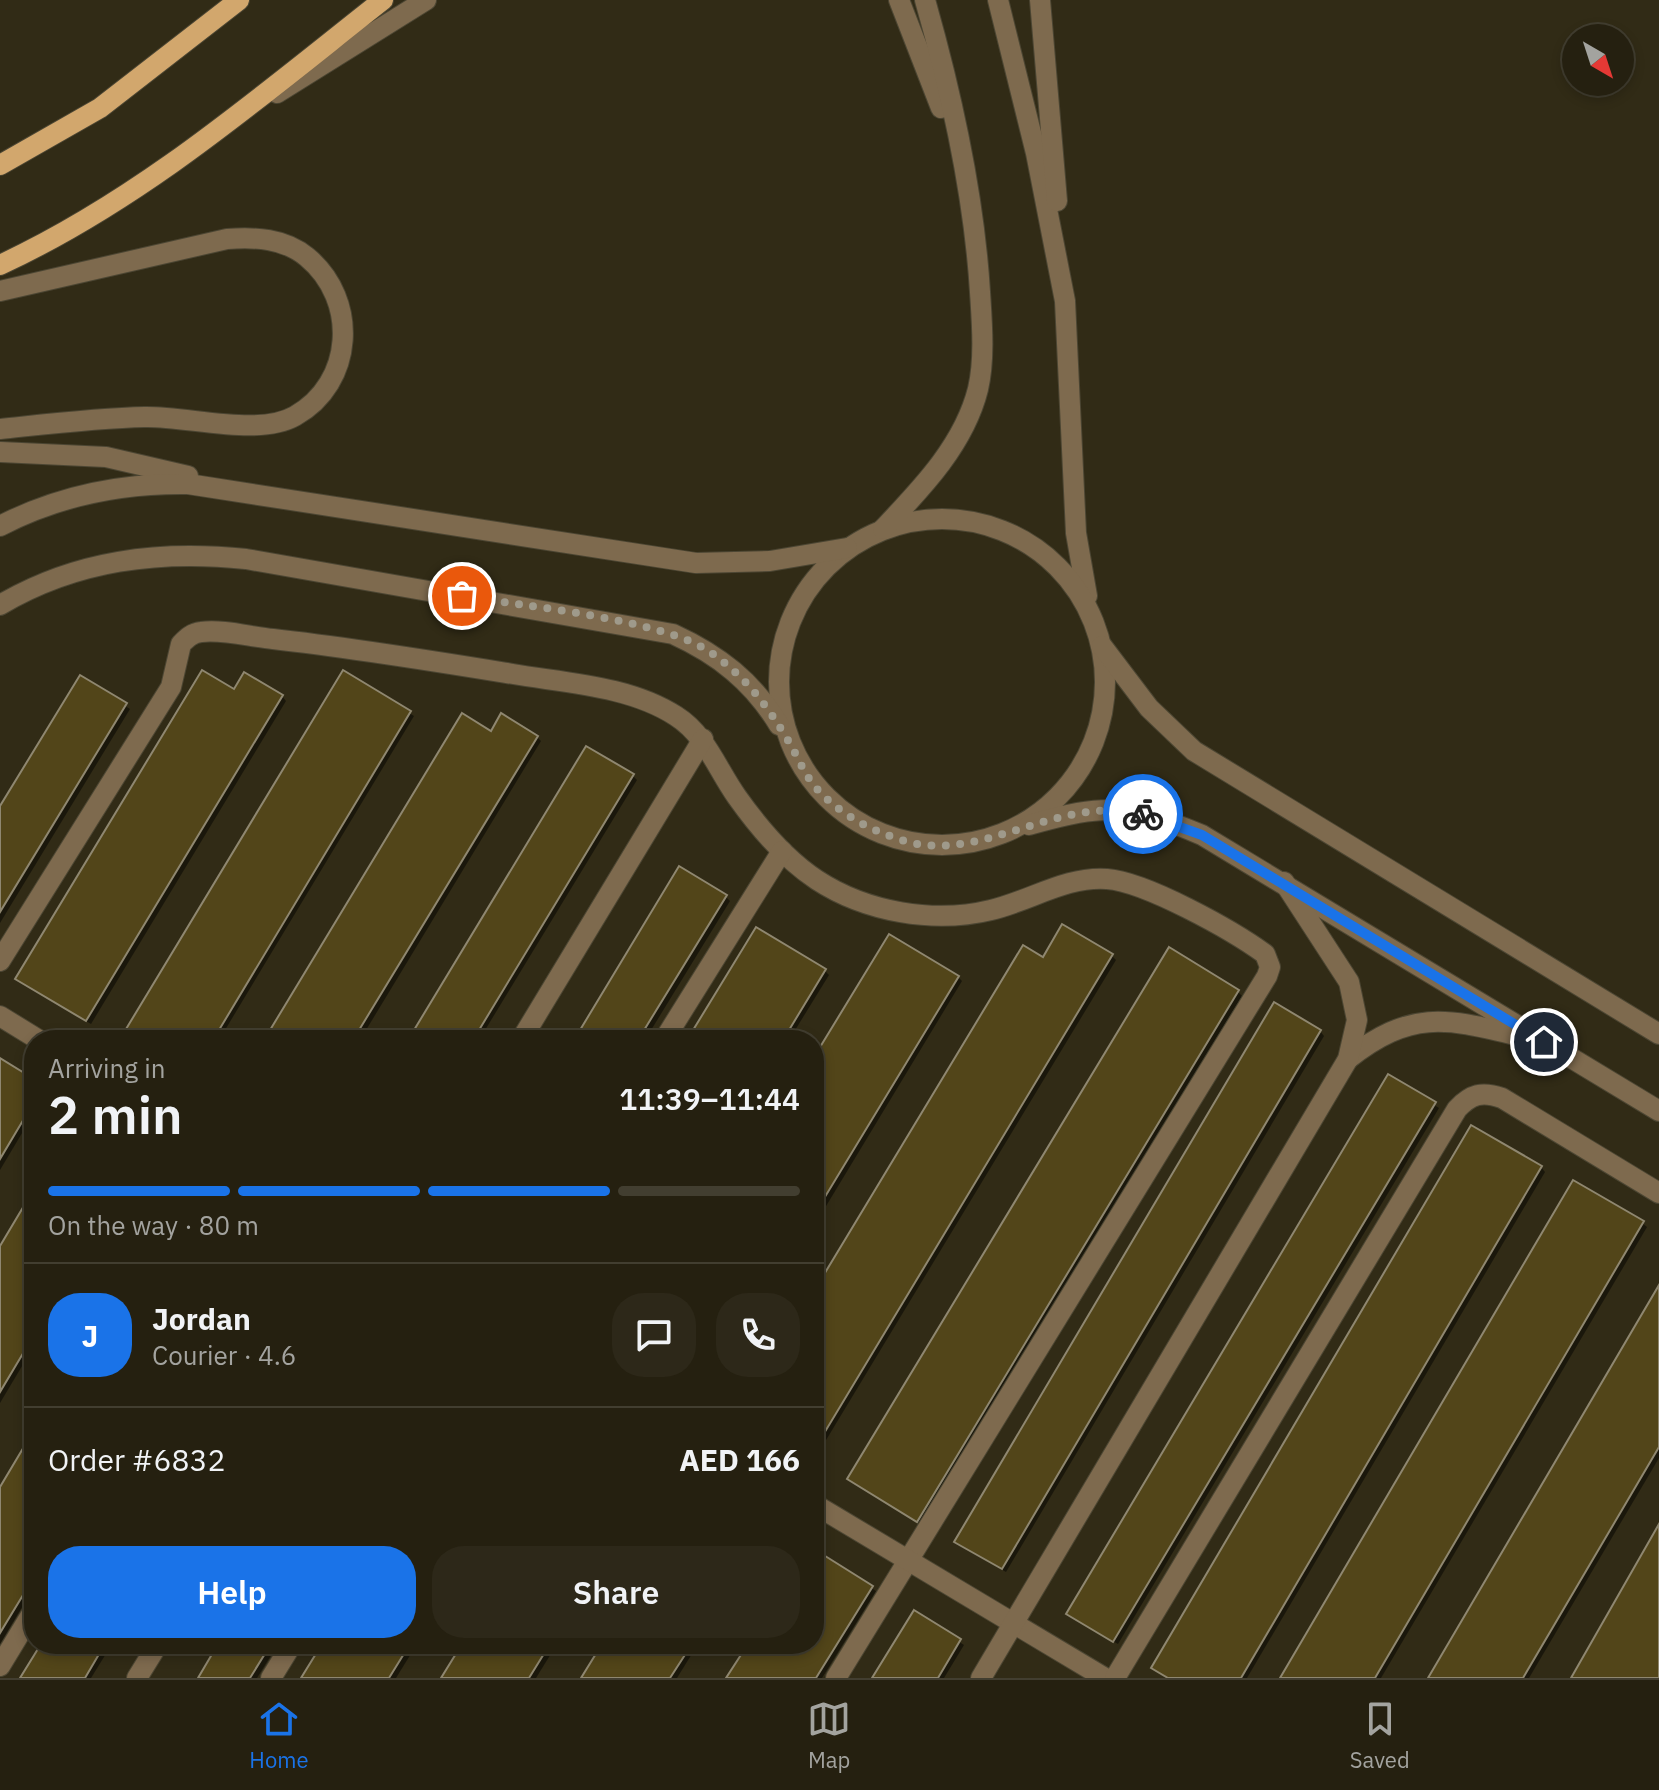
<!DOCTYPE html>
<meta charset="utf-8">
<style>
body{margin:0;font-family:"IBM Plex Sans",sans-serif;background:#2d2819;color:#f1f3f6;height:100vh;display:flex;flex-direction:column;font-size:30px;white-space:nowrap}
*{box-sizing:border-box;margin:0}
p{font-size:26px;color:#a3a39f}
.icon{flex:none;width:44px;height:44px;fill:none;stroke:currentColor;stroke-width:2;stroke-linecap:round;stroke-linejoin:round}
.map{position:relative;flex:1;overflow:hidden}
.details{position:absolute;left:24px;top:1030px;width:800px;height:624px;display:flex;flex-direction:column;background:#252010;border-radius:32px;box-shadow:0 4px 12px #0003,0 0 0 2px #423e30}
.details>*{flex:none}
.needle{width:52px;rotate:141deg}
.buttons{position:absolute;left:1562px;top:24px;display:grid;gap:16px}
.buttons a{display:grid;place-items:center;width:72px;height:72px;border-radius:50%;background:#252010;box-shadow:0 4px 12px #0003,0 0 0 2px #423e30;font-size:40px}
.pin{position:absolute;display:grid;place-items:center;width:68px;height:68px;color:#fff;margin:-34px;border:4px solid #fff;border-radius:50%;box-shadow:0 2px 8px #0007}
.courier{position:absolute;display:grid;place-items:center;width:80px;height:80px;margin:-40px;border:6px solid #1a73e8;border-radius:50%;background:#fff;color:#222;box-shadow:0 2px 10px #0007}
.summary em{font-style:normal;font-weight:600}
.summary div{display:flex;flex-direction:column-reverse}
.summary{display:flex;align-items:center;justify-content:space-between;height:136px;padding:0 24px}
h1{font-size:52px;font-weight:600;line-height:60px}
.bar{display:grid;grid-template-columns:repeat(4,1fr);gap:12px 8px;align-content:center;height:96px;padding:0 24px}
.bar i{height:10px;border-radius:6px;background:#423e30}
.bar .selected{background:#1a73e8}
.bar p{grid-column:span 4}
.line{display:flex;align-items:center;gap:20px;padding:0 24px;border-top:2px solid #423e30}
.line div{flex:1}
.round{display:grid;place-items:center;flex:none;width:84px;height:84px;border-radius:32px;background:#2d2819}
.button{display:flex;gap:16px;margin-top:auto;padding:16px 24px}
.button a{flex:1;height:92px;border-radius:32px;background:#1a73e8;color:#fff;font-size:32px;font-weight:600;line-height:92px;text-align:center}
.button a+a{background:#2d2819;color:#f1f3f6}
.tabs{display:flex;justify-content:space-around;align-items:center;height:112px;border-top:2px solid #423e30;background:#252010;font-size:22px;color:#a3a39f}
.tabs a{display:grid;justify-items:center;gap:4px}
.tabs .selected{color:#1a73e8}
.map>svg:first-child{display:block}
.shadow{fill:#0007}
.building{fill:#524519;stroke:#8f8770;stroke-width:2}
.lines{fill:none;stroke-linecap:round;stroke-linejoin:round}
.minor-casing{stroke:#4c4633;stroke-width:22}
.major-casing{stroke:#4c4633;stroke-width:22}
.minor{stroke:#7e6a4e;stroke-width:20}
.major{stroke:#d2a76d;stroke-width:20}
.done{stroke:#9f9a8b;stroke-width:8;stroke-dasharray:0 14.4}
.route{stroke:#1a73e8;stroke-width:10}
</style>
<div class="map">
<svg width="1659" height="1678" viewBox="0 0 1659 1678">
<rect width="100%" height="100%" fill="#312b16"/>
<g class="shadow">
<path d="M 344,673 L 414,716 L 219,1040 L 124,1040 Z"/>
<path d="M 80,678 L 130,709 L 0,923 L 0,810 Z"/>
<path d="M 282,696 L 286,701 L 91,1024 L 22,982 Z"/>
<path d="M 492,734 L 537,737 L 541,741 L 360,1040 L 266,1040 Z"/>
<path d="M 633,776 L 637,780 L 479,1040 L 411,1040 Z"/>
<path d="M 725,896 L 730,901 L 645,1040 L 576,1040 Z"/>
<path d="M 1112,956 L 1116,960 L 814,1460 L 814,1295 L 1043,960 Z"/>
<path d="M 825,971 L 829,975 L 789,1040 L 690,1040 Z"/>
<path d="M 958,977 L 962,981 L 814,1226 L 814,1061 Z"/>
<path d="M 1238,992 L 1242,996 L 922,1524 L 854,1483 L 849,1479 Z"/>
<path d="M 1320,1031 L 1324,1036 L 1006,1572 L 961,1546 Z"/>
<path d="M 0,1061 L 34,1081 L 34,1113 L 0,1170 Z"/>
<path d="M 1389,1077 L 1439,1108 L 1118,1644 L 1073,1618 Z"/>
<path d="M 1541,1167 L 1545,1172 L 1247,1678 L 1168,1678 L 1158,1672 L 1154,1668 Z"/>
<path d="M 34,1193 L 34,1346 L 0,1403 L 0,1250 Z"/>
<path d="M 1642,1223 L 1647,1227 L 1381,1678 L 1282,1678 Z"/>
<path d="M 1659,1289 L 1659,1458 L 1529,1678 L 1430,1678 Z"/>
<path d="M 34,1434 L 34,1587 L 0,1644 L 0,1490 Z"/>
<path d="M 814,1551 L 876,1591 L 822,1678 L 729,1678 L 750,1644 L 814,1644 Z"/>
<path d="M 915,1613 L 964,1645 L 944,1678 L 874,1678 Z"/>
<path d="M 43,1644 L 112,1644 L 91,1678 L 22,1678 Z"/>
<path d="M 221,1644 L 278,1644 L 257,1678 L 200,1678 Z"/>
<path d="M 325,1644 L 417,1644 L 396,1678 L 303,1678 Z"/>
<path d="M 465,1644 L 557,1644 L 536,1678 L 444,1678 Z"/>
<path d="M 604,1644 L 698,1644 L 677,1678 L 583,1678 Z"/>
</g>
<g class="building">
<path d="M 202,670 L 234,689 L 244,672 L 283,695 L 86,1021 L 15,979 Z"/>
<path d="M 343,670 L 411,711 L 213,1040 L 120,1039 Z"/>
<path d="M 80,675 L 127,703 L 0,912 L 0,806 Z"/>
<path d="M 462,713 L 491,731 L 501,713 L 538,736 L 353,1040 L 264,1040 Z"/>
<path d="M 586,746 L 634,774 L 473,1040 L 408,1040 Z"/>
<path d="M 679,866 L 727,895 L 638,1040 L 574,1040 Z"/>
<path d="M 1062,924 L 1113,954 L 814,1450 L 814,1291 L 1023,945 L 1043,957 Z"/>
<path d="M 756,927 L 826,969 L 783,1040 L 687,1040 Z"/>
<path d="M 889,934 L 959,976 L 814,1215 L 814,1057 Z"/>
<path d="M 1169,947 L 1239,990 L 917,1522 L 847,1479 Z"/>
<path d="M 1274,1002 L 1321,1030 L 1002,1569 L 954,1542 Z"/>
<path d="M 0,1058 L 34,1079 L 34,1102 L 0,1159 Z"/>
<path d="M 1388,1074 L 1436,1102 L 1113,1642 L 1066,1614 Z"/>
<path d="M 1471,1125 L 1542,1166 L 1241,1678 L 1168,1678 L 1151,1668 Z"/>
<path d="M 1573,1180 L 1644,1221 L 1375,1678 L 1280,1678 Z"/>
<path d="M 34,1189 L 34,1335 L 0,1392 L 0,1246 Z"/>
<path d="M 1659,1285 L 1659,1447 L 1523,1678 L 1428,1678 Z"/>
<path d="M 34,1430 L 34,1577 L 0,1633 L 0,1487 Z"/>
<path d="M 1659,1524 L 1659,1678 L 1571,1678 Z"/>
<path d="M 814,1549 L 873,1586 L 816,1678 L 726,1678 L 748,1644 L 814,1644 Z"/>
<path d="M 914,1610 L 961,1639 L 938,1678 L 872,1678 Z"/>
<path d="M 41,1644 L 105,1644 L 85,1678 L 20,1678 Z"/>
<path d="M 218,1644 L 271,1644 L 250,1678 L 198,1678 Z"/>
<path d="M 322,1644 L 410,1644 L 389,1678 L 301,1678 Z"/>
<path d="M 462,1644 L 550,1644 L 529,1678 L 441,1678 Z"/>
<path d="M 602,1644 L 692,1644 L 670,1678 L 581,1678 Z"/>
</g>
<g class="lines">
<defs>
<g id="minor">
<path d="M 899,0 L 941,108"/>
<path d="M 998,0 L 1036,153 L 1065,301 L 1076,533 L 1087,596"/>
<path d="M 1040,0 L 1057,201"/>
<path d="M 277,93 L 426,0"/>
<path d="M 0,291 L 227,239 C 255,237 284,238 307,257 C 359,300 354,383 295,416 C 258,437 188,416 145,417 C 97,418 48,424 0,429"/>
<path d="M 0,452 L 106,457 L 188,476"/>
<circle cx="942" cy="682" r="163"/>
<path d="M 0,526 C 58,496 123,483 188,484 L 696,563 L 770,561 L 847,548"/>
<path d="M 883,529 C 921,489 964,445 978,389 C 985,359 982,323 980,292 C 974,194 952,95 925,0"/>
<path d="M 0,605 C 76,560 159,550 246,559 L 673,634 C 719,655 753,682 779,725"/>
<path d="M 1102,646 L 1149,708 L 1194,751 L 1659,1034"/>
<path d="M 1029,825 C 1106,803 1128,804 1202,835 L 1659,1111"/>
<path d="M 0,961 L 171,687 L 181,644 C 187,638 192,633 201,632 C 223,629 251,637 273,639 C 354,648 433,661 513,674 C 566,683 630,686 676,716 C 706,735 717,769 737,797 C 759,828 785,859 817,880 C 866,912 934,924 991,910 C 1030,901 1066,876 1107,879 C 1146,882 1232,930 1265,954 L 1270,967 L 1267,976 L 836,1678"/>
<path d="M 0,1016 L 39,1040"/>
<path d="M 521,1040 L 703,739"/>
<path d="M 664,1040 L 782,851"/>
<path d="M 1348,1059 C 1415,1006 1451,1020 1528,1038"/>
<path d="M 814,1504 L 1105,1678"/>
<path d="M 0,1666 L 34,1610"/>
<path d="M 137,1678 L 158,1644"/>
<path d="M 271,1678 L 292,1644"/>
<path d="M 981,1678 L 1348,1059 L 1357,1020 L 1349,982 L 1284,882"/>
<path d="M 1115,1678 L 1457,1109 C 1471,1094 1482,1091 1502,1098 L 1659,1193"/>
</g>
<g id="major">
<path d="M 0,165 L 100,108 L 239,0"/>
<path d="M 0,265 C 142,199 261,96 383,0"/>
</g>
</defs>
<use href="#minor" class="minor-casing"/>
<use href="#major" class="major-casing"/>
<use href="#minor" class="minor"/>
<use href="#major" class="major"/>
</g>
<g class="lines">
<path class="done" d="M 462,596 C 523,606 662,619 710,652 C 745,676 767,705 789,742 C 798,757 805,776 817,789 C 841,815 871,831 905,841 C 981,864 1059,794 1143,814"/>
<path class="route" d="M 1143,814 L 1202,835 L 1544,1042"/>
</g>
</svg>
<div class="buttons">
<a><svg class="needle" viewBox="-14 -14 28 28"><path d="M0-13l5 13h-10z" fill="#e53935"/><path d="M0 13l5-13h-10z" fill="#a3a39f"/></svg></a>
</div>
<div class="pin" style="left:462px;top:596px;background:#ea580c"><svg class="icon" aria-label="bag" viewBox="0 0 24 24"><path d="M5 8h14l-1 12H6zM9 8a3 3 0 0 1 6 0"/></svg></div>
<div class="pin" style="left:1544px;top:1042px;background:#1f2937"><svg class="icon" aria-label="home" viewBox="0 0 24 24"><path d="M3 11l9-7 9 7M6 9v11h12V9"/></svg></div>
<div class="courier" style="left:1143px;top:814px"><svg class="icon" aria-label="bike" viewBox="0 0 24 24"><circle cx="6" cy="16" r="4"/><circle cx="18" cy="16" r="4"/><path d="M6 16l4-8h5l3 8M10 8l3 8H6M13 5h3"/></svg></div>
<section class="details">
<div class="summary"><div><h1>2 min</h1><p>Arriving in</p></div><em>11:39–11:44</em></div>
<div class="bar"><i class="selected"></i><i class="selected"></i><i class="selected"></i><i></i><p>On the way · 80 m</p></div>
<div class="line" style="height:144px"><b class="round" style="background:#1a73e8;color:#fff">J</b><div><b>Jordan</b><p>Courier · 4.6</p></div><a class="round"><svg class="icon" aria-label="chat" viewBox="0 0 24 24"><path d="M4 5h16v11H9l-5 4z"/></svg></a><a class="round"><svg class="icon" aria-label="phone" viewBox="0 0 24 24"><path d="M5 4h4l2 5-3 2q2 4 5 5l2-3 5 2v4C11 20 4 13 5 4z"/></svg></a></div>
<div class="line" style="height:104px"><div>Order #6832</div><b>AED 166</b></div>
<div class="button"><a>Help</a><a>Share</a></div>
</section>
</div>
<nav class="tabs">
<a class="selected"><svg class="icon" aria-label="home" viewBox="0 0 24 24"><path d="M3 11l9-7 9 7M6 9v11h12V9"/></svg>Home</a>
<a><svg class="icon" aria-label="map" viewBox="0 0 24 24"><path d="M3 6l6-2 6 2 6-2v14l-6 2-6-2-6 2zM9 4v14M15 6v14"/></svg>Map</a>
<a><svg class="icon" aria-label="saved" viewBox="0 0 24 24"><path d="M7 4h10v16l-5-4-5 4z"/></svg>Saved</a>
</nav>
